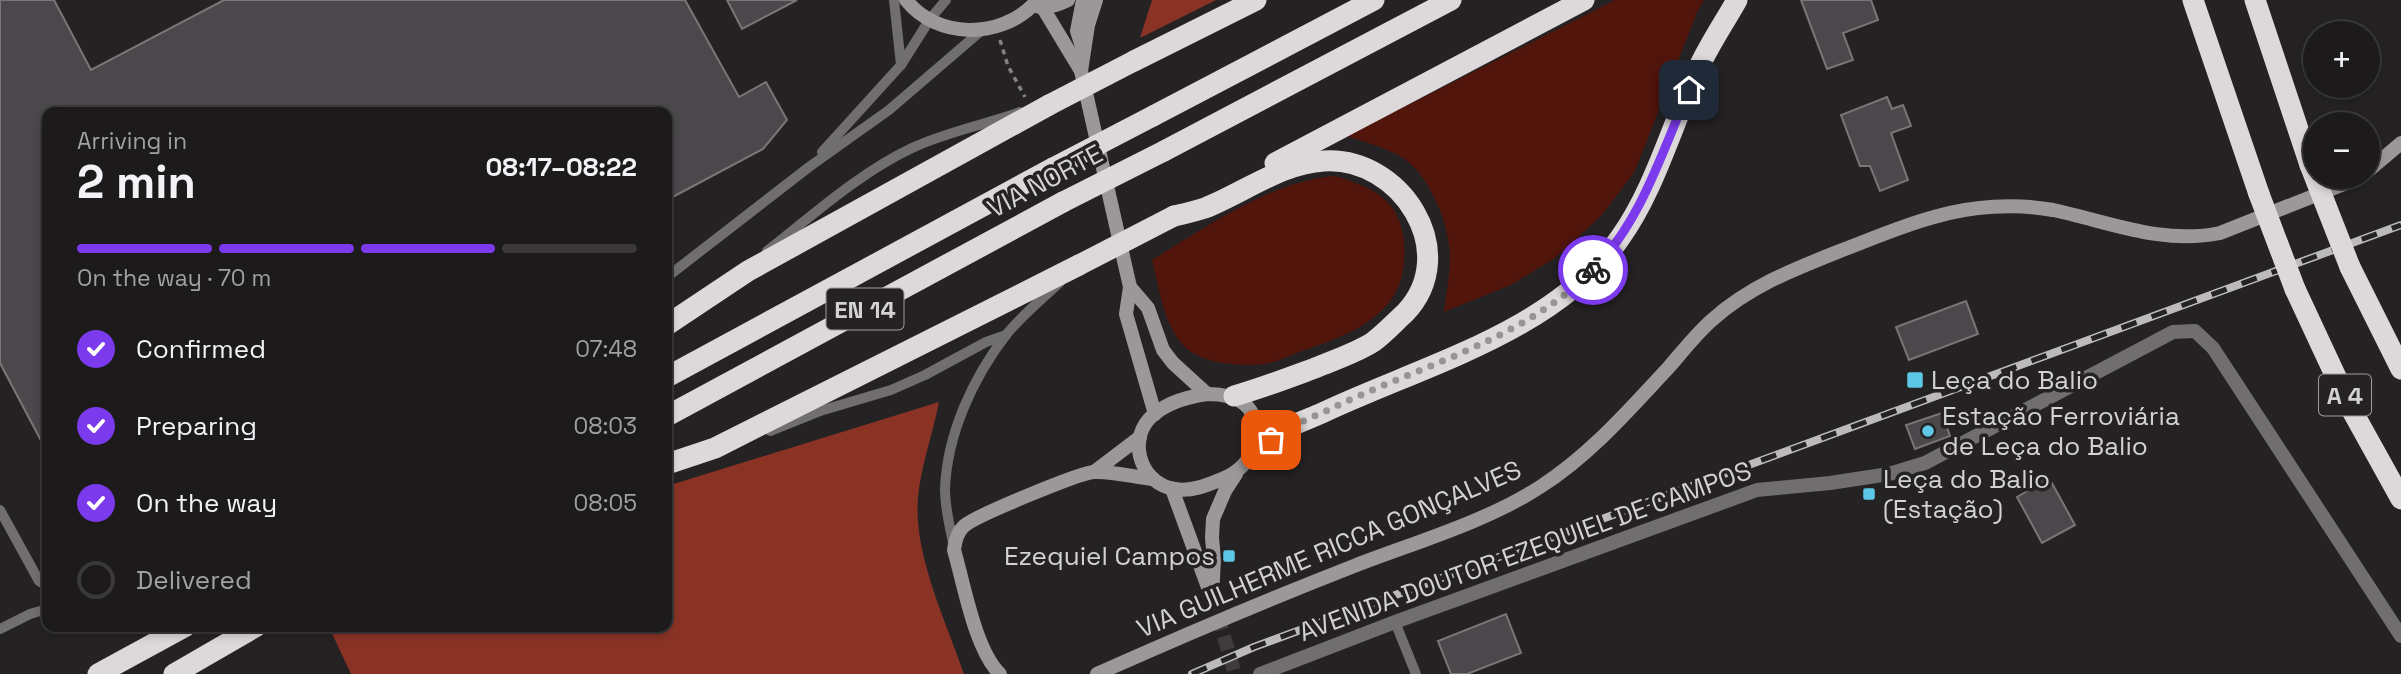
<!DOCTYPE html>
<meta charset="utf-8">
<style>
body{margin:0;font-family:"Space Grotesk",sans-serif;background:#252324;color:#f1f3f6;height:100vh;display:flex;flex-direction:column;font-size:26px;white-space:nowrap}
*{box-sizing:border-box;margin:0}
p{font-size:23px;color:#a0a1a3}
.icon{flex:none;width:38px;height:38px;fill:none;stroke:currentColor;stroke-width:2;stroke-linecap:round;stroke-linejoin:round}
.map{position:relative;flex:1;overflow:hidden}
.sheet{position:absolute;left:42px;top:107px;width:630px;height:525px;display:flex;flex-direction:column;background:#1c1a1b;border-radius:14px;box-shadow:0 4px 10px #0003,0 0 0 2px #3a383a}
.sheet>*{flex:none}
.buttons{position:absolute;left:2303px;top:21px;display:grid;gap:14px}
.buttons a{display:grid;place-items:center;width:77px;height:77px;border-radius:50%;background:#1c1a1b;box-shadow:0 4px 10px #0003,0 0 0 2px #3a383a;font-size:35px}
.pin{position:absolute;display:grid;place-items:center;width:60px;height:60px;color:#fff;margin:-30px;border-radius:14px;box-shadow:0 4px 10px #0006}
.courier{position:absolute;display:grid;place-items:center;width:70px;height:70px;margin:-35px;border:5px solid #7c3aed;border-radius:50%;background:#fff;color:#222;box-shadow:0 2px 9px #0007}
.headline em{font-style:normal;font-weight:700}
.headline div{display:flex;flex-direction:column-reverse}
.headline{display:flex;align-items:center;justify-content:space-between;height:119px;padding:0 35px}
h1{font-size:46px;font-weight:700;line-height:52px}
.bar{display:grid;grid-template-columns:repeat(4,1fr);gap:10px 7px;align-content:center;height:84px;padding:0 35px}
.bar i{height:9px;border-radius:5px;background:#3a383a}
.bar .selected{background:#7c3aed}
.bar p{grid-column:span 4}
ol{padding:0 35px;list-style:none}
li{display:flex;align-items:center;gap:21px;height:77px}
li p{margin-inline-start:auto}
li .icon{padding:7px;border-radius:50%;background:#7c3aed;color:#fff;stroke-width:4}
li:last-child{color:#a0a1a3}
li i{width:38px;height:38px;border:4px solid #3a383a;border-radius:50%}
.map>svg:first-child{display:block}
.green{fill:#52150c}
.forest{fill:#8a3325}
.building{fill:#4b484b;stroke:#79767a;stroke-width:2}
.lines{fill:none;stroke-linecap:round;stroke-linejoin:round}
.secondary-tunnel{stroke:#3f3c3e;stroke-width:14;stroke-dasharray:14 7;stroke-linecap:butt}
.path{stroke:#848283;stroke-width:3.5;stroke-dasharray:5 5;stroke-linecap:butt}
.lane{stroke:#706e6e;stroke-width:10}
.street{stroke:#706e6e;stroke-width:14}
.secondary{stroke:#9c9899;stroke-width:14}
.highway{stroke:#ddd8d9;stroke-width:21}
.rail-casing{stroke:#bcbabb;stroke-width:8}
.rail{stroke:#252224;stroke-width:5;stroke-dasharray:16;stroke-linecap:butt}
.highway-bridge{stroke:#ddd8d9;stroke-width:21}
.done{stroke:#969495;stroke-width:7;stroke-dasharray:0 12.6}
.route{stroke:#7c3aed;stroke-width:9}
.poi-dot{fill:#5dc7e8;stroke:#252224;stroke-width:2.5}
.labels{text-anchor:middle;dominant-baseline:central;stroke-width:7;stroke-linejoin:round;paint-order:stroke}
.shield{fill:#252224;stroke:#9f9c9e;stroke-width:2}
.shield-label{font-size:24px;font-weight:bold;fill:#d3d1d2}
.street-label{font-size:26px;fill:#d3d1d2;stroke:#252224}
.poi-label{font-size:26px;fill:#d3d1d2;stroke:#252224;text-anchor:start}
</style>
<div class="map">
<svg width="2401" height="674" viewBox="0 0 2401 674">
<rect width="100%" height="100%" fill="#252224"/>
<g class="green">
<path d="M 1615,0 L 1704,0 L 1698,10 L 1635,171 L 1602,215 L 1555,258 L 1511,285 L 1444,312 C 1446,294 1450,276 1450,258 C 1450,225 1429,171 1398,155 C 1383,147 1364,142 1347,136 Z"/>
<path d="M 1335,176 C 1371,187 1399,198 1404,240 C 1406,262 1403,287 1387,305 C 1364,331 1330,341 1299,352 C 1287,357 1275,363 1263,364 C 1239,367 1199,363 1183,345 C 1163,323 1159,287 1152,260 C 1206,227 1271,181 1335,176 Z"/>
</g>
<g class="forest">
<path d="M 1152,0 L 1216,0 L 1140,38 Z"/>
<path d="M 939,402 C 933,433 921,466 918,497 C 913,554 946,621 964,674 L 351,674 L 329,627 L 667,626 L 667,486 Z"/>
</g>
<g class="building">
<path d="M 0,0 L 54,0 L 91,70 L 224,0 L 685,0 L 739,97 L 766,82 L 787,120 L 763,149 L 667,200 L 667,112 L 47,112 L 47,452 L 0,363 Z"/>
<path d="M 727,0 L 797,0 L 742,29 Z"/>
<path d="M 1801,0 L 1871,0 L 1878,20 L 1843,33 L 1853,60 L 1827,69 Z"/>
<path d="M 1887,97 L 1892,109 L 1903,105 L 1911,126 L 1891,133 L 1908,180 L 1880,191 L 1870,166 L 1860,166 L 1841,115 Z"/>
<path d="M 1966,301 L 1978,334 L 1909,360 L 1896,327 Z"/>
<path d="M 1942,413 L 1950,436 L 1915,449 L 1906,425 Z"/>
<path d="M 2048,476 L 2075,525 L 2042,543 L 2017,497 L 2029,490 L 2027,487 Z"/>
<path d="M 1506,614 L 1521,653 L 1467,674 L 1451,674 L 1438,641 Z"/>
</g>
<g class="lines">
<path class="secondary-tunnel" d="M 1212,596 L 1235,674"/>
<path class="path" d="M 1000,40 L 1008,66 L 1025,97"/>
<g class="lane">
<path d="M 894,0 L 901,65"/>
<path d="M 822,152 L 901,65 L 930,19 L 946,0"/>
<path d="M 767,251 C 813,215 859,173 912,148 C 946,132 984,125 1020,112"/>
<path d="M 667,277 L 809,167 L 889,110 L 981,31"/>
<path d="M 770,431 L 820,411 L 891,390 L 925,375 L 986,342 L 1006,335"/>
<path d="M 0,510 L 39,581 L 47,586"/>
<path d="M 954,547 C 950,528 945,509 945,489 C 947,434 973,378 1006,335 C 1021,316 1042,299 1060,282"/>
<path d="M 1395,622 L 1416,674"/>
<path d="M 0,629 L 30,614 L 47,609"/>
</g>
<path class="street" d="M 1260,674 L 1395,622 L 1757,490 L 1830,483 L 1889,474 L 1925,463 L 2173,332 L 2195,331 L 2213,348 L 2401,636"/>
<g class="secondary">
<path d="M 906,0 C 937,39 999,39 1033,5"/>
<path d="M 1036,6 C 1047,9 1058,5 1068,0"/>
<path d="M 1043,8 L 1081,71 L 1130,287 L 1126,314 L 1155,414"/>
<path d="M 1083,50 L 1077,31 L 1083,0"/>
<path d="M 1081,71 L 1088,25 L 1096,0"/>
<path d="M 2368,171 L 2401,143"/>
<path d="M 1130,287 L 1148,308 L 1163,350 L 1173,363 L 1207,394"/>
<path d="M 1207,394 C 1238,394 1260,405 1255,441 C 1253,459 1238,473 1222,479 C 1208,485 1191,492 1175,489 C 1143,485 1127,444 1149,419 C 1164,403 1186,397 1207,394 Z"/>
<path d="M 1094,472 L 1140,437"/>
<path d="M 1172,489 L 1209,590"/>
<path d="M 1212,596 L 1214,559 L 1212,538 L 1213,519 L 1225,491 L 1236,474"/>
<path d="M 1000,674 C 975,650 964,584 954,550 C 955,541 957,532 964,526 C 975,516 1079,473 1094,472 C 1112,471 1134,477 1153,479"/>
<path d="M 1097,674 C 1182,636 1267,600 1354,566 C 1413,543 1486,522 1540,487 C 1590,455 1629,410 1669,367 C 1683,351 1696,334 1712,320 C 1751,285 1797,268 1845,249 C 1874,238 1904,225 1934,217 C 1971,206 2015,203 2053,210 C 2110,222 2162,245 2220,233 L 2344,184 L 2357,177"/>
</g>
<g class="highway">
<path d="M 2193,0 L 2259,194"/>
<path d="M 2255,0 L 2310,165"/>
<path d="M 1134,61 L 1256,0"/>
<path d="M 1153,116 L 1374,0"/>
<path d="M 1164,151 L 1451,0"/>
<path d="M 1275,163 L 1584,0"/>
<path d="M 1174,216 C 1184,214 1195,211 1205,208 C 1243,193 1282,163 1324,161 C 1400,156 1463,252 1405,313 C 1395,322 1384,334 1373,342 C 1356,353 1334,360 1315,368 C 1288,378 1262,388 1234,396"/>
<path d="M 2350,267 L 2401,369"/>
<path d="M 2295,289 L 2350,407 L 2401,499"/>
<path d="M 667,325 L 748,271 L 1049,105"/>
<path d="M 667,377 L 1053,168"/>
<path d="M 667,416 L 1063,202"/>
<path d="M 1253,452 C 1264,444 1276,435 1288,428 C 1298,422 1311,418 1322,413 C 1421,366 1555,332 1620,238 C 1655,189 1672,124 1698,69 C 1709,45 1724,23 1737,0"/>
<path d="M 667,464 L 715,448 L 1079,265"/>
<path d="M 98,674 L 186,626"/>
<path d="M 174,674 L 257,626"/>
</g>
<defs>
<path id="rail" d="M 1192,674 L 1254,647 L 2401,225"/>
</defs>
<use href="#rail" class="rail-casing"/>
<use href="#rail" class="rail"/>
<g class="highway-bridge">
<path d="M 1049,105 L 1134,61"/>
<path d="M 2310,165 L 2350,267"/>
<path d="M 1053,168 L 1153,116"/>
<path d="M 2259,194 L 2295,289"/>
<path d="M 1063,202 L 1164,151"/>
<path d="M 1079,265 L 1174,216"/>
</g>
</g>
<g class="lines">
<path class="done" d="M 1271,440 C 1289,427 1308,419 1328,410 C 1416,367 1522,341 1593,270"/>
<path class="route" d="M 1593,270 C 1641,222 1662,152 1689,90"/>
</g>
<g class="poi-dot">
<rect x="1906" y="371" width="18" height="18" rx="3.5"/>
<circle cx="1928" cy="431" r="7"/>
<rect x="1862" y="487" width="14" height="14" rx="3.5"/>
<rect x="1222" y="549" width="14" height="14" rx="3.5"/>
</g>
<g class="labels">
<g class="shield">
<rect x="826.5" y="288.5" width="77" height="41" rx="5"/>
<rect x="2319" y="374.5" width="52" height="41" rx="5"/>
</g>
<g class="shield-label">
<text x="865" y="309">EN 14</text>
<text x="2345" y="395">A 4</text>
</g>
<g class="street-label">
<text transform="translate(1045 181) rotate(-28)">VIA NORTE</text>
<text transform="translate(1329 549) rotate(-23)">VIA GUILHERME RICCA GONÇALVES</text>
<text transform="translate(1525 551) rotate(-20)">AVENIDA DOUTOR EZEQUIEL DE CAMPOS</text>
</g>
<g class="poi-label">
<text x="1931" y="380">Leça do Balio</text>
<text x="1942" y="416">Estação Ferroviária<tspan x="1942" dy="30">de Leça do Balio</tspan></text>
<text x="1883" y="479">Leça do Balio<tspan x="1883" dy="30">(Estação)</tspan></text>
<text x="1215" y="556" text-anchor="end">Ezequiel Campos</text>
</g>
</g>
</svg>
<div class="buttons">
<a>+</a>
<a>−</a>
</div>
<div class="pin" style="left:1271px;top:440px;background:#ea580c"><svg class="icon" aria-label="bag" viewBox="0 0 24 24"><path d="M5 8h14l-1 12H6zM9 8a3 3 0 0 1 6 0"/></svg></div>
<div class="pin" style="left:1689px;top:90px;background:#1f2937"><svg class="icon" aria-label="home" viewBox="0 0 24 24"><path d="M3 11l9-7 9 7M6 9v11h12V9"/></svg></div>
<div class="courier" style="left:1593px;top:270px"><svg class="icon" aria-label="bike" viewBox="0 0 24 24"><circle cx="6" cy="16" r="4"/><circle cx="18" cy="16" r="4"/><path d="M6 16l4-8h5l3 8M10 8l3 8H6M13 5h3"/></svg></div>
<section class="sheet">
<div class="headline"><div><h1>2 min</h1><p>Arriving in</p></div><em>08:17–08:22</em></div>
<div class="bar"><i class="selected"></i><i class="selected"></i><i class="selected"></i><i></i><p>On the way · 70 m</p></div>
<ol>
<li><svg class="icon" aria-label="check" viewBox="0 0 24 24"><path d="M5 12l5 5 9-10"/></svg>Confirmed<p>07:48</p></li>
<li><svg class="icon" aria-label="check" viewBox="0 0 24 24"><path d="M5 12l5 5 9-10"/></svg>Preparing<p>08:03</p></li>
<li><svg class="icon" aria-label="check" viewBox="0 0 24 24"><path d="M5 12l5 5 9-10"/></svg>On the way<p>08:05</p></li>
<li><i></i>Delivered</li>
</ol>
</section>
</div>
